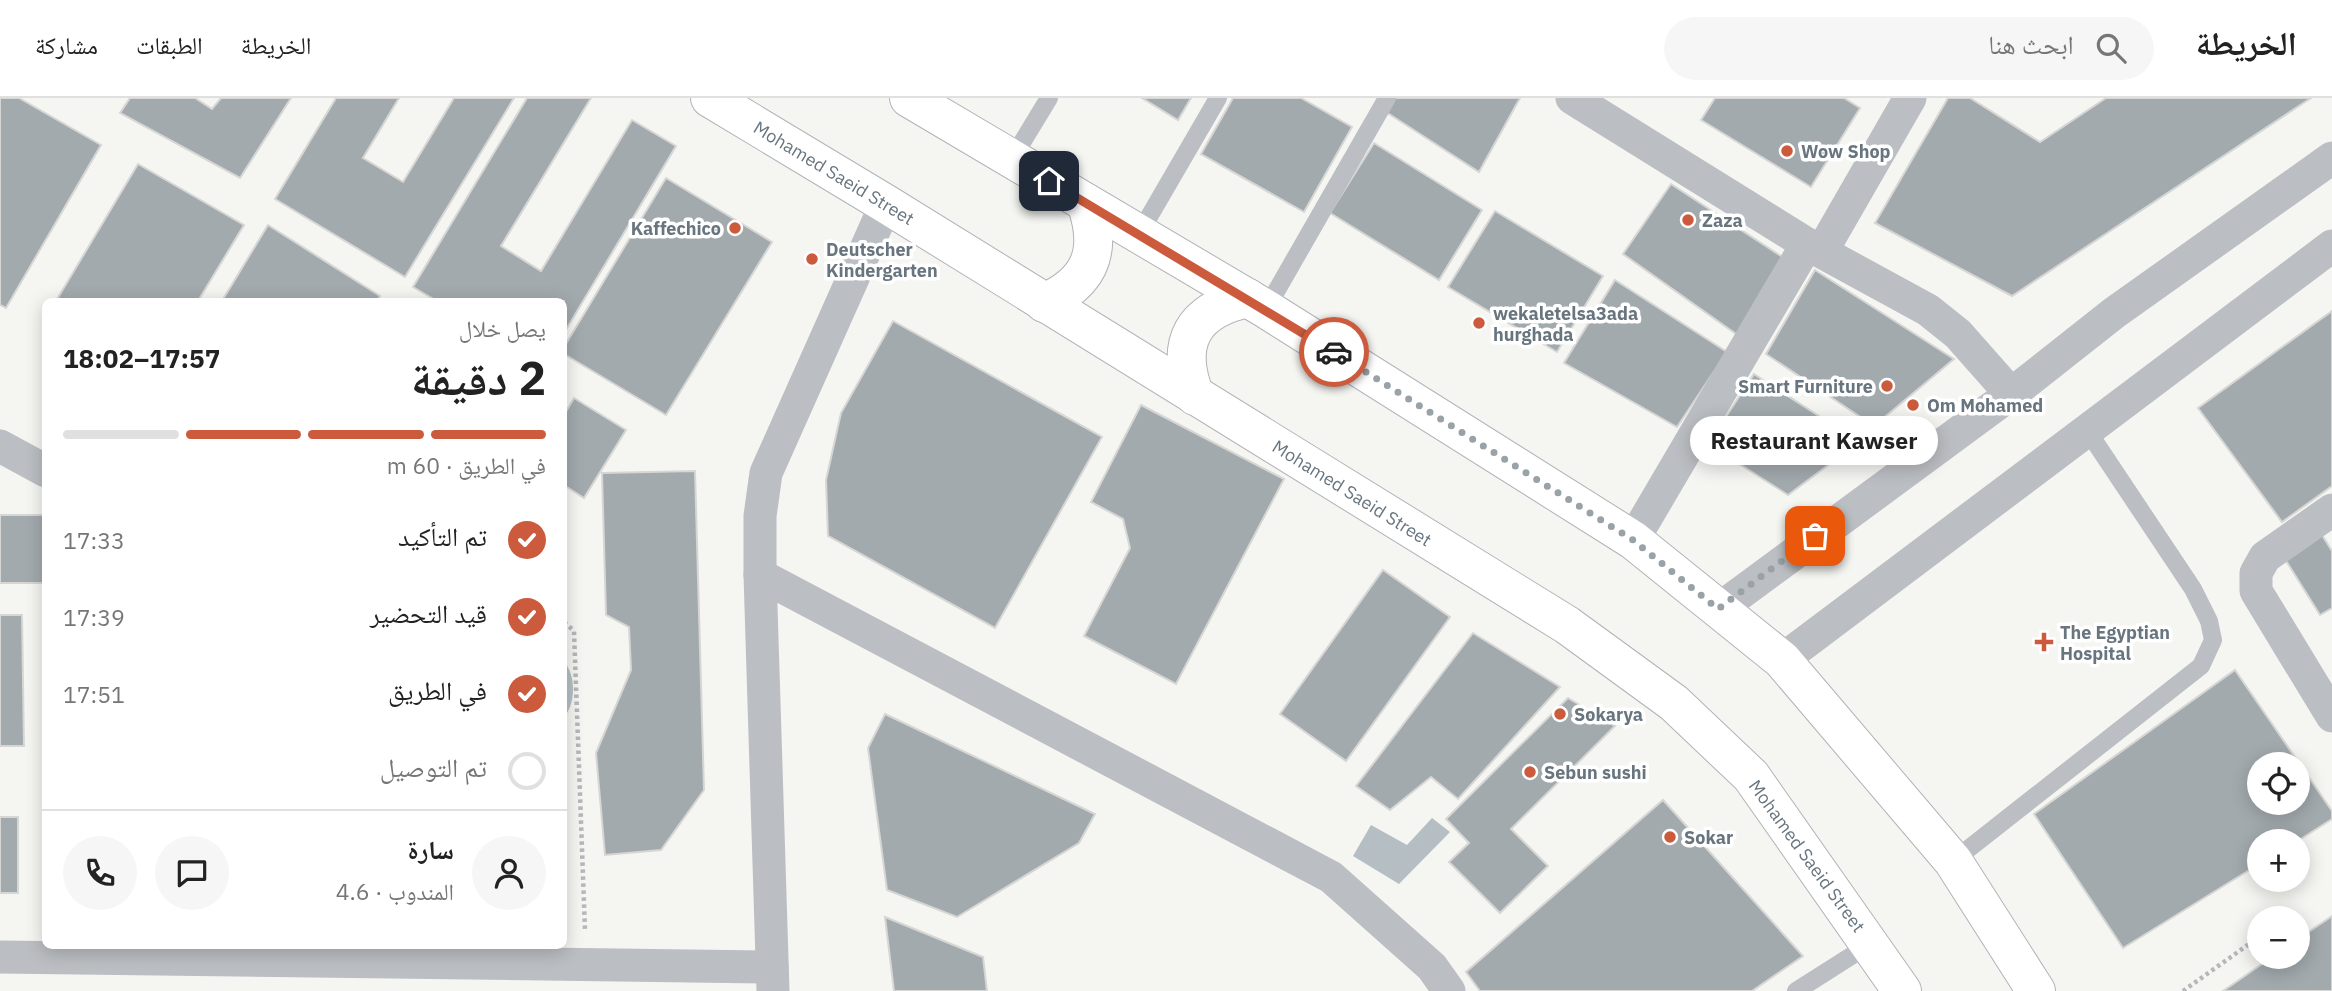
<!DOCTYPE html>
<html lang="ar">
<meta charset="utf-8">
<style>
body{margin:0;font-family:"IBM Plex Sans","Noto Naskh Arabic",sans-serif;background:#f6f6f6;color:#222;direction:rtl;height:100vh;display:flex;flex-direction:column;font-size:26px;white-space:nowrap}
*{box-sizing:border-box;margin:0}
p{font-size:23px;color:#767676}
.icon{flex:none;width:38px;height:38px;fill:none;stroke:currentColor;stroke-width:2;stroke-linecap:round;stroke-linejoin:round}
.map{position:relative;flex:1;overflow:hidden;direction:ltr}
.panel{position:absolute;left:42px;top:200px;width:525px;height:651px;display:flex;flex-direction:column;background:#fff;border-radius:10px;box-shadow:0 4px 18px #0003;direction:rtl}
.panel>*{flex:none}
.fabs{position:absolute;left:2247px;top:654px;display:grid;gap:14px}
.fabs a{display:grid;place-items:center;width:63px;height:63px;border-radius:50%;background:#fff;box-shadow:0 4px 18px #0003;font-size:35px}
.pin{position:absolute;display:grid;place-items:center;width:60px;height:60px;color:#fff;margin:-30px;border-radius:14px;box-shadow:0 4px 10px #0006}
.courier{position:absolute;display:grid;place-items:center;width:70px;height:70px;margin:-35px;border:5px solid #cb5b3c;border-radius:50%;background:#fff;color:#222;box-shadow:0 2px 9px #0007}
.bubble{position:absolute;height:49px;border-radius:24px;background:#fff;box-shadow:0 4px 18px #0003;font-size:23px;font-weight:700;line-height:49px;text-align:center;direction:rtl}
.overview em{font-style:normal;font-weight:700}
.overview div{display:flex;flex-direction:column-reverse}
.overview{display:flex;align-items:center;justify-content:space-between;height:119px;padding:0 21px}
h1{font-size:46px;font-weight:700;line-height:52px}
.bar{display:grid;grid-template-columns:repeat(4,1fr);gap:10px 7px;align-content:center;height:84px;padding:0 21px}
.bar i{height:9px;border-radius:5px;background:#e0e0e0}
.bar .on{background:#cb5b3c}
.bar p{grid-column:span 4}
.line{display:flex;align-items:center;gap:18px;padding:0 21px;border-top:2px solid #e0e0e0}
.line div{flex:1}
.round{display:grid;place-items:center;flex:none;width:74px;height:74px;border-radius:37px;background:#f6f6f6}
ol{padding:0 21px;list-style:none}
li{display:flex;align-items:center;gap:21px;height:77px}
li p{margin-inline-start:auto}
li .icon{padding:7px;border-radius:50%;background:#cb5b3c;color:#fff;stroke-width:4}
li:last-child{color:#767676}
li i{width:38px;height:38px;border:4px solid #e0e0e0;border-radius:50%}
header{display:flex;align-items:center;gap:42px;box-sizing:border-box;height:98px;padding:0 35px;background:#fff;border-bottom:2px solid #e0e0e0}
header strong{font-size:33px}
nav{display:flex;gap:38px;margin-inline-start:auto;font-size:24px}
.search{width:490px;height:63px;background:#f6f6f6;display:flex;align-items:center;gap:18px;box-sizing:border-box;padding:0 24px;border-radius:38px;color:#767676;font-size:26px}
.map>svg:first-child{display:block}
.water{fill:#b5bfc3}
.building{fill:#a3aaae;stroke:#d6d6d5;stroke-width:2;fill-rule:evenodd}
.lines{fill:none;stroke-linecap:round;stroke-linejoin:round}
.secondary-casing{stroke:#b0b4b8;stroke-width:40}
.path{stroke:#b5b8ba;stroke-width:4.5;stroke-dasharray:3.5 3.5;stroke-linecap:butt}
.lane{stroke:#bbbec2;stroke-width:18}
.street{stroke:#bbbec2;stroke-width:33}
.secondary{stroke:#fff;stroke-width:38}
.done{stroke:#99a2a7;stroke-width:7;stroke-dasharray:0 12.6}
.route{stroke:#cb5b3c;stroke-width:9}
.poi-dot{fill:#cb5b3c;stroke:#fff;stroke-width:2.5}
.labels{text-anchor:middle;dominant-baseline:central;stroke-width:7;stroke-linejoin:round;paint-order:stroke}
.poi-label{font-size:18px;font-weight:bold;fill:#68757f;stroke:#fff;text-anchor:start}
.street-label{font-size:18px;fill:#68757f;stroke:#fff}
</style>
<header>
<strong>الخريطة</strong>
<div class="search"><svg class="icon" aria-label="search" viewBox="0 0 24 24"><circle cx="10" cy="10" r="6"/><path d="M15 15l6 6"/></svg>ابحث هنا</div>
<nav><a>الخريطة</a><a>الطبقات</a><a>مشاركة</a></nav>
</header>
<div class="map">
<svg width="2332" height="893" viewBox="0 0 2332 893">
<rect width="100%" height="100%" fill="#f5f5f2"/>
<g class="water">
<path d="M 564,563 C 576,578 576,605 564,619 Z"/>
<path d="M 1432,720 L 1450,734 L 1399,786 L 1353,758 L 1371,727 L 1407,747 Z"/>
</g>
<g class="building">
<path d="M 0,0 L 19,0 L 101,47 L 6,210 L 0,207 Z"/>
<path d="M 130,0 L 195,0 L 212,11 L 221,0 L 291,0 L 240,80 L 120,15 Z"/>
<path d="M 336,0 L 399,0 L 363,60 L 403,84 L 454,0 L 514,0 L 405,179 L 275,101 Z"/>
<path d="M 527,0 L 591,0 L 501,148 L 541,173 L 632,22 L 676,48 L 564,235 L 564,203 L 437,203 L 413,189 Z"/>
<path d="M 1142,0 L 1191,0 L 1178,22 Z"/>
<path d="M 1233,0 L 1301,0 L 1352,29 L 1304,114 L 1201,56 Z"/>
<path d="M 1393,0 L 1520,0 L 1479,74 L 1386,14 Z"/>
<path d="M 1715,0 L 1844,0 L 1860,10 L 1811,89 L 1701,22 Z"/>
<path d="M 1948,0 L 1970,0 L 2040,44 L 2106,0 L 2311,0 L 2012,198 L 1875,125 Z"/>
<path d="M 1374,45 L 1482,112 L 1439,182 L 1330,115 Z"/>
<path d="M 138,66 L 244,127 L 198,203 L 56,203 Z"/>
<path d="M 666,80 L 772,144 L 666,317 L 564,256 L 564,249 Z"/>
<path d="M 1671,86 L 1787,162 L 1739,238 L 1623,156 Z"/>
<path d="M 1495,113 L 1603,178 L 1557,254 L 1448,189 Z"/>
<path d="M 268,127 L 380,198 L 377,203 L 222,203 Z"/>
<path d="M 1815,172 L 1954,261 L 1874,328 L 1766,256 Z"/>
<path d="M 1615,182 L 1727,254 L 1677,329 L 1564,265 Z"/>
<path d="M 2332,213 L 2332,388 L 2282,424 L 2198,310 Z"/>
<path d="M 893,223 L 1102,339 L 995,530 L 828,438 L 826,382 L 841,315 Z"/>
<path d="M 1754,276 L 1859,344 L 1788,397 L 1708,346 Z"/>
<path d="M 574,300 L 626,332 L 584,400 L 564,387 L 564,317 Z"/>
<path d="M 1141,307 L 1284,381 L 1176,586 L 1084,538 L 1130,450 L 1123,421 L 1091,404 Z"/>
<path d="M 695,373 L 704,692 L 661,752 L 605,757 L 596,655 L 631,572 L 629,529 L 606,517 L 602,375 Z"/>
<rect x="0" y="417" width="46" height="68"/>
<path d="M 2322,437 L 2332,453 L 2332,510 L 2320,517 L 2285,461 Z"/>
<path d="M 1383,472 L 1450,519 L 1346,663 L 1280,616 Z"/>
<path d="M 0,517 L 22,517 L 24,648 L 0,648 Z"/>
<path d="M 1473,535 L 1560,589 L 1458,701 L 1431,679 L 1390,712 L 1356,688 Z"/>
<path d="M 2235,572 L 2332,713 L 2332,721 L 2296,744 L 2259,744 L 2259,766 L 2123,850 L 2034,716 ZM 2259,667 L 2298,667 L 2298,705 L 2259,705 Z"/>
<path d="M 1568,600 L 1615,628 L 1511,731 L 1548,768 L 1500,815 L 1449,764 L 1469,745 L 1446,721 Z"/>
<path d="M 885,616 L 1095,716 L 1079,745 L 957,819 L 887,792 L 868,650 Z"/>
<path d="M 1663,702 L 1803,858 L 1752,893 L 1480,893 L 1466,874 Z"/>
<rect x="0" y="719" width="18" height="76"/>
<path d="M 2332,818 L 2332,893 L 2223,893 L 2272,859 L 2298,859 L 2298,841 Z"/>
<path d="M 885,819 L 983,859 L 987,893 L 894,893 Z"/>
</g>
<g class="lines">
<defs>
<g id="secondary">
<path d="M 710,0 L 886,106 L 1567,527 L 1674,605 L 1751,678 L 1902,893"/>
<path d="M 909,0 L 1266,211 L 1633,442 L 1782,562 L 1953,763 L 2036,893"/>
<path d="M 1044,205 C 1091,184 1103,153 1086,105"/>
<path d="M 1195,298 C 1174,244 1193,212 1248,200"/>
</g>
</defs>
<use href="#secondary" class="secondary-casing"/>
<g class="path">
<path d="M 564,524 L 574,533 L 585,832"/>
<path d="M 2183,893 L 2259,839"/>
</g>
<g class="lane">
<path d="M 1012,61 L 1049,0"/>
<path d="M 1139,136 L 1218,0"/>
<path d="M 1266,211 L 1387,0"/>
<path d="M 1953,763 L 2201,568 L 2213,542 L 2209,523 L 2193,491 L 2087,332"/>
<path d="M 1796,893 L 1870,846"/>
</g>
<g class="street">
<path d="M 1572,0 L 1807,146 L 1928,212 L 1958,236 L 2011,296"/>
<path d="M 1822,153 L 1910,0"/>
<path d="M 0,348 L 46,373"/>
<path d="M 2332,412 L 2265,459 L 2256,475 L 2256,493 L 2332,618"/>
<path d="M 1633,442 L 1807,146"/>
<path d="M 760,477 L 1331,779 L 1432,869 L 1449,893"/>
<path d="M 1719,511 L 2019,290 L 2114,215 L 2332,60"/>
<path d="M 1782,562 L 2332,148"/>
<path d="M 0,859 L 772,869"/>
<path d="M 773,893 L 760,477 L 760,418 L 766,375 L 886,106"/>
</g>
<use href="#secondary" class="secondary"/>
</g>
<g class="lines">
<path class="done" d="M 1334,254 L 1633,442 L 1718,511 L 1815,438"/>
<path class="route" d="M 1049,83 L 1334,254"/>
</g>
<g class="poi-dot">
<circle cx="1787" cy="53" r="7"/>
<circle cx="1688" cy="122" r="7"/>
<circle cx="735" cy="130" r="7"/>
<circle cx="812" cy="161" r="7"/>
<circle cx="1479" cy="225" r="7"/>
<circle cx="1887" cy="288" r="7"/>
<circle cx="1913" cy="307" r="7"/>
<path d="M2040.5 533.5h7v7h7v7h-7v7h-7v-7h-7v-7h7z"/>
<circle cx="1560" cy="616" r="7"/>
<circle cx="1530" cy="674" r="7"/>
<circle cx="1670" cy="739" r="7"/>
</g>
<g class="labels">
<g class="poi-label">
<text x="1801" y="53">Wow Shop</text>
<text x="1702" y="122">Zaza</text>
<text x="721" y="130" text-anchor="end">Kaffechico</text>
<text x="826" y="151">Deutscher<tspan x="826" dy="21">Kindergarten</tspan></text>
<text x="1493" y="215">wekaletelsa3ada<tspan x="1493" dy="21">hurghada</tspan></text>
<text x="1873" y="288" text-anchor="end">Smart Furniture</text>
<text x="1927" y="307">Om Mohamed</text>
<text x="2060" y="534">The Egyptian<tspan x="2060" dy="21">Hospital</tspan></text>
<text x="1574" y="616">Sokarya</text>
<text x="1544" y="674">Sebun sushi</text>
<text x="1684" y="739">Sokar</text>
</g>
<g class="street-label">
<text transform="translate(834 75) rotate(31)">Mohamed Saeid Street</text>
<text transform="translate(1352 395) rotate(32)">Mohamed Saeid Street</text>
<text transform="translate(1807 758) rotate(54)">Mohamed Saeid Street</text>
</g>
</g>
</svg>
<div class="fabs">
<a><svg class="icon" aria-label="locate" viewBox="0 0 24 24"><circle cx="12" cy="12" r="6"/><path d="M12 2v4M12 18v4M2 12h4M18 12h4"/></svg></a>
<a>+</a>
<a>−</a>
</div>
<div class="pin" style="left:1815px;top:438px;background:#ea580c"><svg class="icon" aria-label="bag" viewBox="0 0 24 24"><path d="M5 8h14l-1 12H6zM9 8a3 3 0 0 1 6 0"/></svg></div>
<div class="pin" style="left:1049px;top:83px;background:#1f2937"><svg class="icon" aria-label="home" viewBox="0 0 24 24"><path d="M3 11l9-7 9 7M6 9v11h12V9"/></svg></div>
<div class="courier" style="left:1334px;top:254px"><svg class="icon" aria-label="car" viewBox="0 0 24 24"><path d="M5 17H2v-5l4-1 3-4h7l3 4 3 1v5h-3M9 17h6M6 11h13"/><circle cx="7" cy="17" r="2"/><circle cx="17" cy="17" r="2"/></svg></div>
<div class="bubble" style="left:1690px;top:318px;width:248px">Restaurant Kawser</div>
<section class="panel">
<div class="overview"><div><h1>2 دقيقة</h1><p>يصل خلال</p></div><em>17:57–18:02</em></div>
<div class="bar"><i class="on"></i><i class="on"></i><i class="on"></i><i></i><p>في الطريق · 60 m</p></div>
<ol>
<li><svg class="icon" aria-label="check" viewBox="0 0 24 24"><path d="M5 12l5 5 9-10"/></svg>تم التأكيد<p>17:33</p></li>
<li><svg class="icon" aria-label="check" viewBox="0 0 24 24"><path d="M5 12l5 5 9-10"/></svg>قيد التحضير<p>17:39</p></li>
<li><svg class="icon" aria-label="check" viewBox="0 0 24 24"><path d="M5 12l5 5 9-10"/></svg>في الطريق<p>17:51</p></li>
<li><i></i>تم التوصيل</li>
</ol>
<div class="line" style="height:126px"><a class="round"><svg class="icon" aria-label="person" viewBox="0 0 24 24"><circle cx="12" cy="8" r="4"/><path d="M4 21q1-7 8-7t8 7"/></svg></a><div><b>سارة</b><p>المندوب · 4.6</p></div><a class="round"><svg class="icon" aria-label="chat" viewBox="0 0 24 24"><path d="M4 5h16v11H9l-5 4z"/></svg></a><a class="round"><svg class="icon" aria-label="phone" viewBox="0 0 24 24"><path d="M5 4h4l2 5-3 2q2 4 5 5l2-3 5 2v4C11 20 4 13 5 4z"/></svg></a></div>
</section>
</div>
